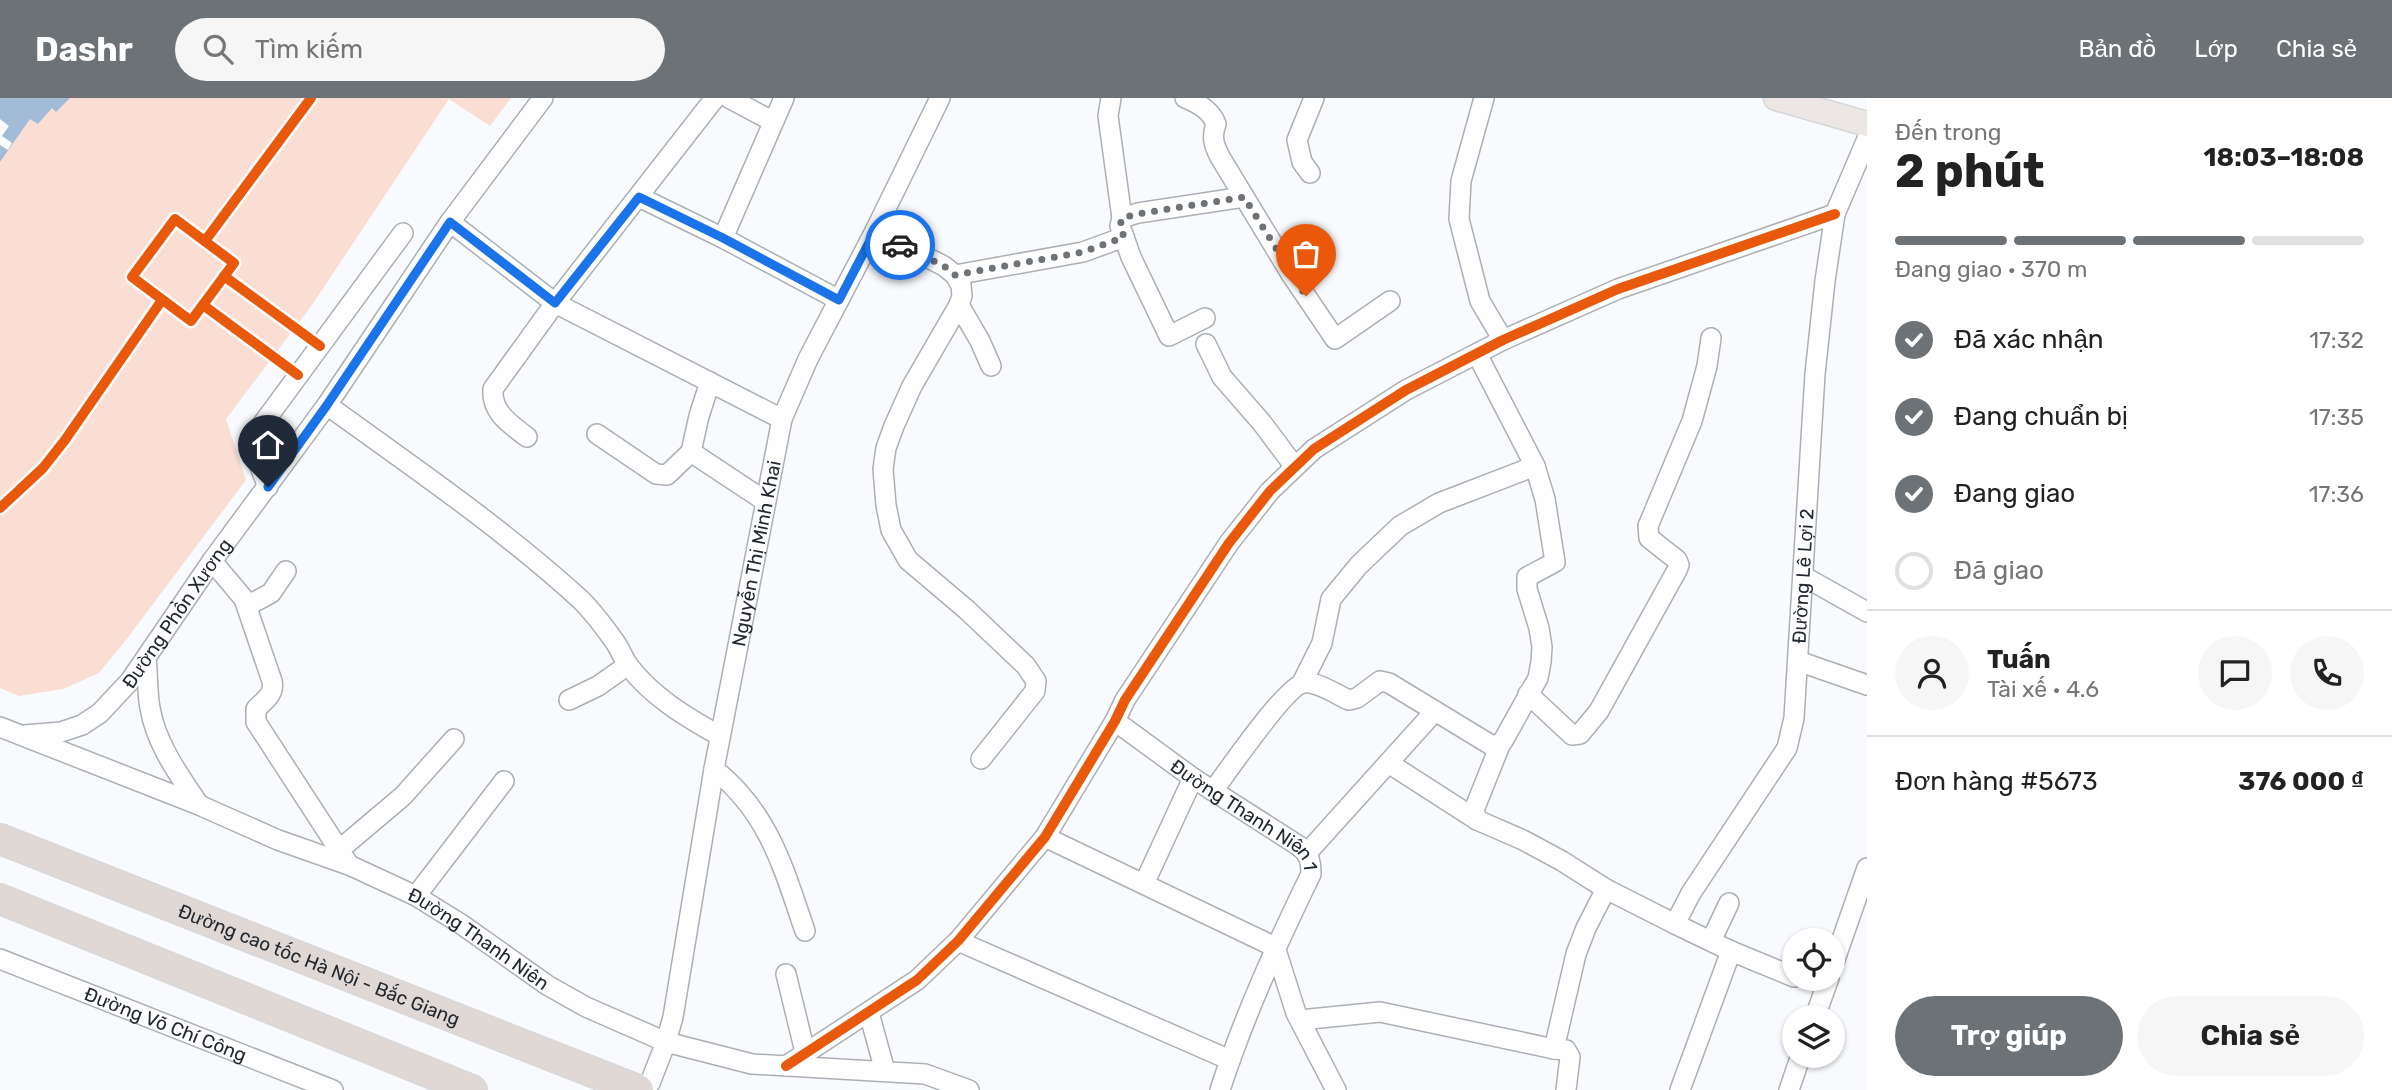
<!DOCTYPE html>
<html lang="vi">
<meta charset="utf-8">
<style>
body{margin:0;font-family:Rubik,sans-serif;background:#f6f6f6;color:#222;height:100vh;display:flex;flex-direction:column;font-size:26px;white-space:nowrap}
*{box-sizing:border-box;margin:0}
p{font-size:23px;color:#767676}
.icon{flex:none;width:38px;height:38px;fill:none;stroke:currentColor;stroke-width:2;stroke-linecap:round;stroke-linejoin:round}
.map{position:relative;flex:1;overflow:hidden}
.sheet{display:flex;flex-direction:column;background:#fff;width:525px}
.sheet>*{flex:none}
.buttons{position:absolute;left:1782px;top:830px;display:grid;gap:14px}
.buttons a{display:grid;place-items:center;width:63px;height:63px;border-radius:50%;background:#fff;box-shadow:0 2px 5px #0004;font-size:35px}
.pin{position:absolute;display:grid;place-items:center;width:60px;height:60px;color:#fff;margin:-72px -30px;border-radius:50% 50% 50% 0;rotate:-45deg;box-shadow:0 0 7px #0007}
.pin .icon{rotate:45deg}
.courier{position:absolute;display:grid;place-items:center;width:70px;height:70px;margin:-35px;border:5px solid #1a73e8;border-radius:50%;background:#fff;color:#222;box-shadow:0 2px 9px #0007}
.headline em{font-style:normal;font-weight:700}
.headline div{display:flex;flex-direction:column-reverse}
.headline{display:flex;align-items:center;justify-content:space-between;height:119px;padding:0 28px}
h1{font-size:46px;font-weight:700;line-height:52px}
.bar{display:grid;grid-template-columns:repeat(4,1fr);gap:10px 7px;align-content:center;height:84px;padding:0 28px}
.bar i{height:9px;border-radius:5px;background:#e0e0e0}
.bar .current{background:#6d7277}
.bar p{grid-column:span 4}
.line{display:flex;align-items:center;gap:18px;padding:0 28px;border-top:2px solid #e0e0e0}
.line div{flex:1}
.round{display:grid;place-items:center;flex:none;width:74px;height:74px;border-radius:37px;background:#f6f6f6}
ol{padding:0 28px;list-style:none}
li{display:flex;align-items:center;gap:21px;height:77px}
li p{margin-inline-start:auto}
li .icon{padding:7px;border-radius:50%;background:#6d7277;color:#fff;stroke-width:4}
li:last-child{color:#767676}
li i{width:38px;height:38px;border:4px solid #e0e0e0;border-radius:50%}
.primary-button{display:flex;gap:14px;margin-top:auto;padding:14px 28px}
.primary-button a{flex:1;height:80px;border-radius:42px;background:#6d7277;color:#fff;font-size:28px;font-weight:700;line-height:80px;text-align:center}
.primary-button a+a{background:#f6f6f6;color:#222}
header{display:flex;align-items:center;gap:42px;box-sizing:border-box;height:98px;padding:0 35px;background:#6d7277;color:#fff}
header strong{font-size:33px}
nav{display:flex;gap:38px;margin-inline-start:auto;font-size:24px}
.search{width:490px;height:63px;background:#f6f6f6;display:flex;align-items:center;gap:18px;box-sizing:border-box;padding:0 24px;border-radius:38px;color:#767676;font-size:26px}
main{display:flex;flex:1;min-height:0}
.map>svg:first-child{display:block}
.green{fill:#fbded3}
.water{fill:#a2bcd8}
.pier{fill:#f8fafd}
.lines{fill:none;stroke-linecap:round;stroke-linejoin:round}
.minor-casing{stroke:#acb0b4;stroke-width:22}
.major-casing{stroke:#d5d7d9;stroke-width:27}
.highway-casing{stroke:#d5d7d9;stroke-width:32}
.minor{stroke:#fefeff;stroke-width:19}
.major{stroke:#ece7e5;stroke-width:24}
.highway{stroke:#e0d8d5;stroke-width:30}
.cycleway-casing{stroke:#fff;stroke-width:15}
.cycleway{stroke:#e8590c;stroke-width:10}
.done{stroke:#6d7277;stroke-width:7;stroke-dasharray:0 12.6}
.route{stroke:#1a73e8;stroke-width:9}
.labels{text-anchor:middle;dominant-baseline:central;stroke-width:5;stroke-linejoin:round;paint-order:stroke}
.street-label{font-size:19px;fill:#22282f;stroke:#fff}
</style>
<header>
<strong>Dashr</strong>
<div class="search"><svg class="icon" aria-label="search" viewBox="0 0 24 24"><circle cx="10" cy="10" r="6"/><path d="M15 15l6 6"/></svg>Tìm kiếm</div>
<nav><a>Bản đồ</a><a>Lớp</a><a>Chia sẻ</a></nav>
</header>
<main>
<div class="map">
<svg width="1867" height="992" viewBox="0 0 1867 992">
<rect width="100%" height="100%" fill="#f8fafd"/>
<path class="green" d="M 0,0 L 511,0 L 490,28 L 449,1 L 312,207 L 226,321 L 246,382 L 126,542 L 99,575 L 63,591 L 19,598 L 0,590 Z"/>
<path class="water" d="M 0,0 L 70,0 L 56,14 L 52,10 L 38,26 L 30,21 L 0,64 Z"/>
<path class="pier" d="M 0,21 L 9,28 L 2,38 L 12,45 L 8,52 L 0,47 Z"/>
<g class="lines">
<defs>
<g id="minor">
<path d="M 729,0 L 772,23"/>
<path d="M 1111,0 L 1108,18 L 1122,120"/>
<path d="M 1185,0 C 1198,5 1211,12 1216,26 C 1211,40 1214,47 1220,59 L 1291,176 L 1335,241 L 1390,203"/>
<path d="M 1484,0 L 1461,83 L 1459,121 L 1480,203 L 1503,242"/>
<path d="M 1310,75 L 1302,64 L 1297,42 L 1314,0"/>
<path d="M 639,99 L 723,140 L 839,202"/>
<path d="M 450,124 L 555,205 L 782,321"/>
<path d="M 875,133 L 944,168 L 955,177 L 961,187 L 962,198 L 959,207 L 912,288 L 894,328 L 886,350 L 883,371 L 886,407 L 891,432 L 908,462 L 967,512 L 1026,568 L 1036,583 L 1035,593 L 981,661"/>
<path d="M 1124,139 L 1131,159 L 1169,238 L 1205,220"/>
<path d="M 723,140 L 784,0"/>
<path d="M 955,177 L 1083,154 L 1124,139 L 1120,128 L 1122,120 L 1138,115 L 1244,99"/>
<path d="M 959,207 L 980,243 L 991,268"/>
<path d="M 1206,246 L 1222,279 L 1262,325 L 1295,369"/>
<path d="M 327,307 C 413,369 502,430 581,502 C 593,514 605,530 615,544 C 620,551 623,560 628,567 C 652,599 686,619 720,638"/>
<path d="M 597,336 L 656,376 L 667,377 L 691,354 L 699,318 L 710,284"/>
<path d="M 527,339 C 510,326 491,314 493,291 L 555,205 L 715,0"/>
<path d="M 691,354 L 765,403"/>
<path d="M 268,389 L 256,359 L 253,339 L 403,135"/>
<path d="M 212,463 L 244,501 L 272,583 C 275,596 265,602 256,611 L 256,624 L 349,767"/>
<path d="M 1803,478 L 1867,514"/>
<path d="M 247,508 L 271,495 L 286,473"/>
<path d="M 146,561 C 148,577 147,594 150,610 C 156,646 179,677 199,707"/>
<path d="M 1798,563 L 1867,587"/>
<path d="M 1302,585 L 1322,545 L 1331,501 L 1359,467 L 1400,428 L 1439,405 L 1535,368"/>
<path d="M 1528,596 L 1572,637 L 1580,636 L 1599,613 L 1677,472 L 1679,467 L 1677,462 L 1649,440 L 1648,428 L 1692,323 L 1707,268 L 1711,240"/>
<path d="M 569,602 L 598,588 L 628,567"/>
<path id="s1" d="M 1115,623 L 1193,680 L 1299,748 C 1309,756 1311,763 1311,776 C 1277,846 1244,918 1220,992"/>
<path id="s2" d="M 0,629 L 199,707 L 278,742 L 349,767 L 416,798 L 461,826 L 547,887 L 586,909 L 666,944 L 752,966 L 925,976 L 969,992"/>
<path id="s3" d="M 25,637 L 61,634 L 82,627 L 100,615 L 130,583 L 212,463 L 327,307 L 450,124 L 543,0"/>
<path d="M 1500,647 L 1474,712 L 1477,722 L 1523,742 L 1562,763 L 1606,791"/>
<path d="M 1390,666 L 1477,722"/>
<path d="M 714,671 C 769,715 783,769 805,833"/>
<path d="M 1213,693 C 1227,674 1286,588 1304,585 C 1317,583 1337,597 1349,602 L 1357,600 L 1380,583 L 1389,585 L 1491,647 L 1496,648 L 1503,643 L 1538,580 L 1541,564 L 1542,549 L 1539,530 L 1527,491 L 1527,479 L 1555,464 L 1545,401 L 1535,368 L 1477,256"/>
<path d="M 1045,739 L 1275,849 L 1296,915 L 1336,992"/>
<path d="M 339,752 L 403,698 L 454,641"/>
<path d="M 1307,755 L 1435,613"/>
<path d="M 1144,786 L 1193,680"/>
<path d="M 416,798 L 504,683"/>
<path d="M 958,843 L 1230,962"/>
<path d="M 1711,843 L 1729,805"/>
<path id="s4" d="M 1731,853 L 1675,826 L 1691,795 L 1787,650 L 1794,620 L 1815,276 L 1825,183 L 1835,116 L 1867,41"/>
<path id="s5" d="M 0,861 L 333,992"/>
<path d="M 1832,870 L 1867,770"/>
<path d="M 786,876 L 805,954"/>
<path d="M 869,915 L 885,973"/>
<path d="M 1815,919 L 1829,880"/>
<path d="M 1300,922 L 1380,914 L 1554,951"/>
<path d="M 786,968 L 917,882 L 958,843 L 1045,739 L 1115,623 L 1125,602 L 1229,445 L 1270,393 L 1314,351 L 1406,292 L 1503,242 L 1618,191 L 1835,116"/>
<path id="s6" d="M 650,985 L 666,944 L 673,919 L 714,671 L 782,321 L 808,261 L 875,133 L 940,0"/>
<path d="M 1566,992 L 1570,959 L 1566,952 L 1554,951 L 1576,856 L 1586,830 L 1606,791 L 1675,826"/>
<path d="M 1680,992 L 1731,853 L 1794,879"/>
<path d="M 1789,992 L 1801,957"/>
</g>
<path id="major" d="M 1776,0 L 1867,26"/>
<g id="highway">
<path id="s7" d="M 0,741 L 638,992"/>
<path d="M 0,801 L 472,992"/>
</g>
</defs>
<use href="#minor" class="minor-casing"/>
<use href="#major" class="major-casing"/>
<use href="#highway" class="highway-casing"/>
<use href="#minor" class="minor"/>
<use href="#major" class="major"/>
<use href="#highway" class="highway"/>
<defs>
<g id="cycleway">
<path d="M 175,121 L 234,165 L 191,223 L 132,179 Z"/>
<path d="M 205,143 L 311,0"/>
<path d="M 224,178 L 320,248"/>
<path d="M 203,207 L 298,277"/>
<path d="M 0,410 L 43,370 L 65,342 L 162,202"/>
<path d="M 786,968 L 917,882 L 958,843 L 1045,739 L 1115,623 L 1125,602 L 1229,445 L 1270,393 L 1314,351 L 1406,292 L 1503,242 L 1618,191 L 1835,116"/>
</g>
</defs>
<use href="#cycleway" class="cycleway-casing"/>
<use href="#cycleway" class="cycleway"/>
</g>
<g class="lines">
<path class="done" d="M 900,147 L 944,168 L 955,177 L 1083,154 L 1124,139 L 1120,128 L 1122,120 L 1138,116 L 1244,99 L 1306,198"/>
<path class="route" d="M 268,389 L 327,307 L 450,124 L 555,205 L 639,99 L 723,140 L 839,202 L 875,133 L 900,147"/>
</g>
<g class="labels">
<g class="street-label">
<text stroke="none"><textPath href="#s6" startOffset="541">Nguyễn Thị Minh Khai</textPath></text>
<text stroke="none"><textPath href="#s4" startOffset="444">Đường Lê Lợi 2</textPath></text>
<text stroke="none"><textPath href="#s3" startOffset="206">Đường Phồn Xương</textPath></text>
<text stroke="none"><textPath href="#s1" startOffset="161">Đường Thanh Niên 1</textPath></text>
<text stroke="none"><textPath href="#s2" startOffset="525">Đường Thanh Niên</textPath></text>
<text stroke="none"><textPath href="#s7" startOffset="343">Đường cao tốc Hà Nội - Bắc Giang</textPath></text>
<text stroke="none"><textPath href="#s5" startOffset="178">Đường Võ Chí Công</textPath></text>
</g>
</g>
</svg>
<div class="buttons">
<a><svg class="icon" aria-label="locate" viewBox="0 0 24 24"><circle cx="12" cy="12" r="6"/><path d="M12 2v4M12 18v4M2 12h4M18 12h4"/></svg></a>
<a><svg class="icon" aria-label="layers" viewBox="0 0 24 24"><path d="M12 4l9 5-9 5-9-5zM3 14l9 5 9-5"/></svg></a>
</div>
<div class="pin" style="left:1306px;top:198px;background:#ea580c"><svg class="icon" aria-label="bag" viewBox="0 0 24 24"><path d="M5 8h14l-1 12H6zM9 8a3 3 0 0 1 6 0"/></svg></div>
<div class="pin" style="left:268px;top:389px;background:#1f2937"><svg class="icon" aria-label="home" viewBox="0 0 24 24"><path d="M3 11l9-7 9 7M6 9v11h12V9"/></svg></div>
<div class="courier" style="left:900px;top:147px"><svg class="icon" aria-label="car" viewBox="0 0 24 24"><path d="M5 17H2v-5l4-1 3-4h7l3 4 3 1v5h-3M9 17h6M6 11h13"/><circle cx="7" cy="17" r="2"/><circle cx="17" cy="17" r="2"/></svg></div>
</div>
<section class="sheet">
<div class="headline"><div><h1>2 phút</h1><p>Đến trong</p></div><em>18:03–18:08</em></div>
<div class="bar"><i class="current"></i><i class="current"></i><i class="current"></i><i></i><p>Đang giao · 370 m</p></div>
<ol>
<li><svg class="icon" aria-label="check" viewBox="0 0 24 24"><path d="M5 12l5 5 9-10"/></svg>Đã xác nhận<p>17:32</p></li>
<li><svg class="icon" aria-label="check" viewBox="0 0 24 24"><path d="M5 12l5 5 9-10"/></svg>Đang chuẩn bị<p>17:35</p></li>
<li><svg class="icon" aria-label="check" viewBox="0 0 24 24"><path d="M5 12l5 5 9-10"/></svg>Đang giao<p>17:36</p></li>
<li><i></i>Đã giao</li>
</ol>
<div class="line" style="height:126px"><a class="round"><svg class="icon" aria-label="person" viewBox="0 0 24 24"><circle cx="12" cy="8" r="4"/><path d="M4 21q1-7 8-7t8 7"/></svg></a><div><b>Tuấn</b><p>Tài xế · 4.6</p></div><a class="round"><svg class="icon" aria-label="chat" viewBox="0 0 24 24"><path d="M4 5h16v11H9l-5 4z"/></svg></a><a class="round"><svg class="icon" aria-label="phone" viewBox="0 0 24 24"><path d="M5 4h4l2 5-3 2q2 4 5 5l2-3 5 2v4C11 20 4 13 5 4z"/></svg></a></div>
<div class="line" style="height:91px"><div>Đơn hàng #5673</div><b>376 000 ₫</b></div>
<div class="primary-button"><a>Trợ giúp</a><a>Chia sẻ</a></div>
</section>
</main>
